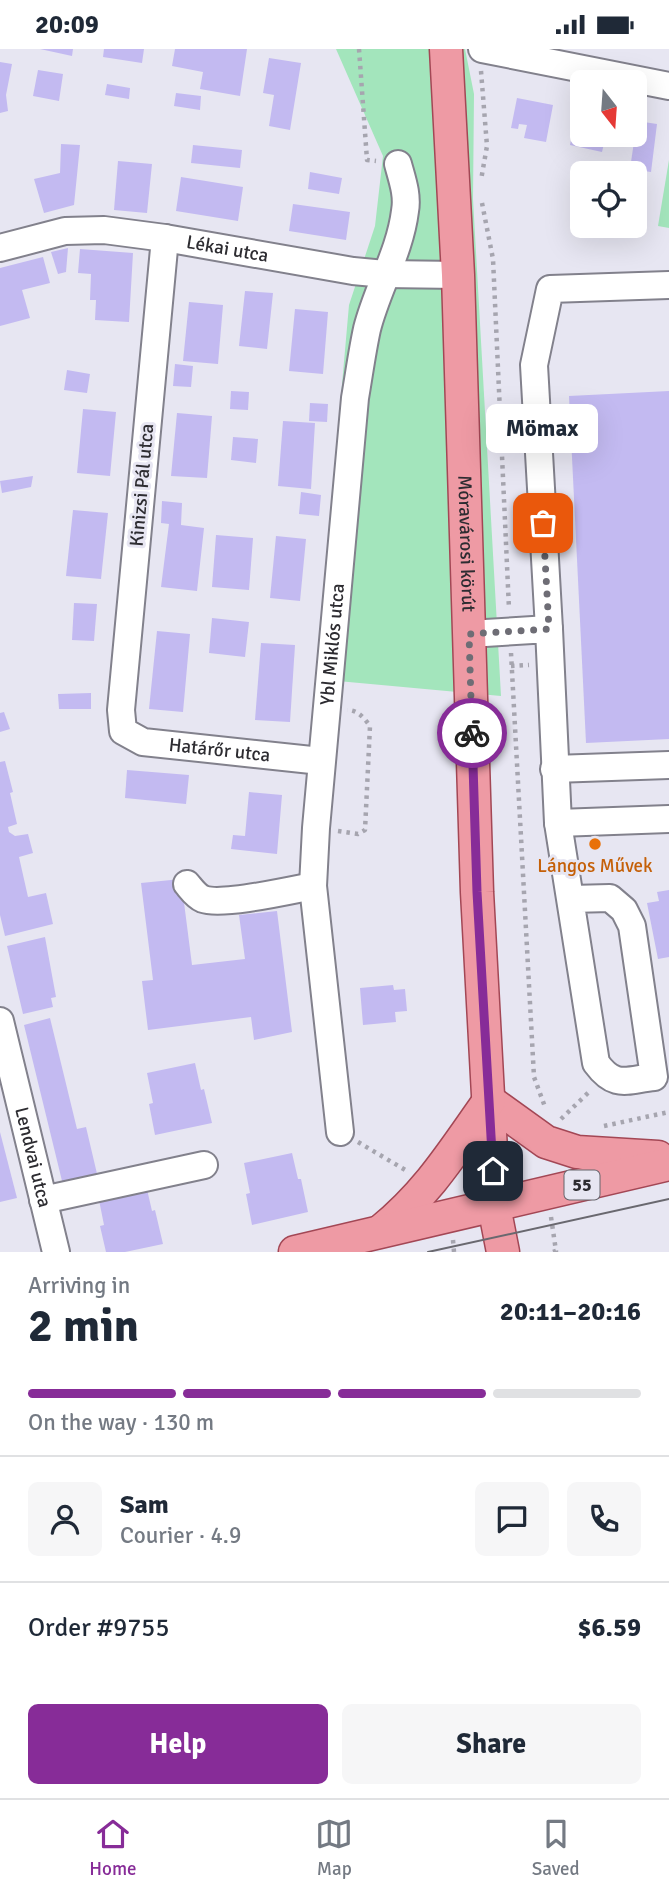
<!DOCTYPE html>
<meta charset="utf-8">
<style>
body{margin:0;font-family:Signika,sans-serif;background:#f6f6f7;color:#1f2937;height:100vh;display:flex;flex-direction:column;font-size:26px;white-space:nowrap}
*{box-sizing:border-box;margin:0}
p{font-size:23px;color:#747a83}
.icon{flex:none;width:38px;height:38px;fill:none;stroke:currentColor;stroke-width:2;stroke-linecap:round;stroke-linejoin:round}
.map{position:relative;height:1203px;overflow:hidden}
.panel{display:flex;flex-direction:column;background:#fff;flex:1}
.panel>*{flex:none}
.needle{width:46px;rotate:163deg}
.controls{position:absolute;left:570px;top:21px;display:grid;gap:14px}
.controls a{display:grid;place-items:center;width:77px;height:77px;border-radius:10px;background:#fff;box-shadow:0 7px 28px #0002;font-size:35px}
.pin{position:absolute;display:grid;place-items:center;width:60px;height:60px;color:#fff;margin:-30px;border-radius:14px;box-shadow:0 4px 10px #0006}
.courier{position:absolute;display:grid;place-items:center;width:70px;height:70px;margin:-35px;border:5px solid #872c98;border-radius:50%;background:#fff;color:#222;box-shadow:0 2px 9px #0007}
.bubble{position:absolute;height:49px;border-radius:10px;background:#fff;box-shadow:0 7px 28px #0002;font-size:23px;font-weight:800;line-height:49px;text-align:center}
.overview em{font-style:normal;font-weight:800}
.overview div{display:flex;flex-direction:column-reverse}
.overview{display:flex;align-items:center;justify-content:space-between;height:119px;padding:0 28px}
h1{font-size:46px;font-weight:800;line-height:52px}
.bar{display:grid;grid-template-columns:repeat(4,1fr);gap:10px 7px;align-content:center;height:84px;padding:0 28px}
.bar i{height:9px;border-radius:5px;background:#e0e1e3}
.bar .on{background:#872c98}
.bar p{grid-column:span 4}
.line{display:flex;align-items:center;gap:18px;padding:0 28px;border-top:2px solid #e0e1e3}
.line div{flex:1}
.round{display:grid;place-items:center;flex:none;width:74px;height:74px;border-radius:10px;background:#f6f6f7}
.button{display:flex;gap:14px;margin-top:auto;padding:14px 28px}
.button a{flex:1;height:80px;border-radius:10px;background:#872c98;color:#fff;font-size:28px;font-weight:800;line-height:80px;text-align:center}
.button a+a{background:#f6f6f7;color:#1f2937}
.status{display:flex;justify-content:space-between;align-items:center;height:49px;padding:0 35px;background:#fff;direction:ltr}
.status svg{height:19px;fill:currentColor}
.menu{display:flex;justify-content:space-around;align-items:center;height:98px;border-top:2px solid #e0e1e3;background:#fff;font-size:19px;color:#747a83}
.menu a{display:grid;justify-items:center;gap:4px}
.menu .on{color:#872c98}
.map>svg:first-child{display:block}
.green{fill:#a3e5bc}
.building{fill:#c3baf1}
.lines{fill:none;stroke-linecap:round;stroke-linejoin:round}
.minor-casing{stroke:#82818c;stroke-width:30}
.major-casing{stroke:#a34755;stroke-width:35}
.path{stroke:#a6a5af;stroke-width:4.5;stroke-dasharray:3.5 5;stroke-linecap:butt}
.minor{stroke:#fff;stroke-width:26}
.major{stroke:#ee9aa4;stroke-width:32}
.tram{stroke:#69686f;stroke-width:2}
.done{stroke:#6e6d75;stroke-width:7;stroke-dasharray:0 12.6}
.route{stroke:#872c98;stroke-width:9}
.food-dot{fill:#e8710a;stroke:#e7e6f2;stroke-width:2.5}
.labels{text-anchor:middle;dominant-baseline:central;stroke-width:6;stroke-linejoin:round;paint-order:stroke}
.shield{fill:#e7e6f2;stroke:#65646b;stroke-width:2}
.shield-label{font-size:18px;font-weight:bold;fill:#2d2c31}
.street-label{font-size:19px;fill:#2d2c31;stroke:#e7e6f2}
.food-label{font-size:19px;fill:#c56008;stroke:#e7e6f2}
</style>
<div class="status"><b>20:09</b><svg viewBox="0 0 49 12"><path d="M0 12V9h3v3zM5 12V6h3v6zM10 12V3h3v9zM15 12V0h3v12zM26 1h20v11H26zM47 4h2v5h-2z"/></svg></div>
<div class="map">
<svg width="669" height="1203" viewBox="0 0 669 1203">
<rect width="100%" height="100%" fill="#e7e6f2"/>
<g class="green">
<path d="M 336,0 L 465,0 L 474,45 L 473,150 L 501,647 L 316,630 L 349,256 L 375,177 L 383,107 Z"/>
<path d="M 669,111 L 669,179 L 658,177 Z"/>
</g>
<g class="building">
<path d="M 40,0 L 73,0 L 72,7 Z"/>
<path d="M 104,0 L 144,0 L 142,14 L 103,8 Z"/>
<path d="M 175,0 L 247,0 L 240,47 L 200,40 L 203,23 L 172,17 Z"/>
<path d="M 269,9 L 301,14 L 290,81 L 269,77 L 274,46 L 263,44 Z"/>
<path d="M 0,13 L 12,15 L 6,46 L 8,62 L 0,64 Z"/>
<path d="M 38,21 L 63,25 L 59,52 L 33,47 Z"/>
<path d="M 107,35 L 130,39 L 129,50 L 105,46 Z"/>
<path d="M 176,44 L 201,47 L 200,61 L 174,57 Z"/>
<path d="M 517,49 L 553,56 L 546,93 L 524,89 L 527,76 L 519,75 L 518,80 L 511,79 Z"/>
<path d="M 577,61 L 583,62 L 583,86 L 606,86 L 602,103 L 570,96 Z"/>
<path d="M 637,72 L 657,75 L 651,123 L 630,120 Z"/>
<path d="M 61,95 L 80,96 L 74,156 L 44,164 L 34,130 L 60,124 Z"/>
<path d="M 193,96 L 242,101 L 240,119 L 191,114 Z"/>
<path d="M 118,112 L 152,115 L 147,164 L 114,161 Z"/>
<path d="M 310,123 L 342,129 L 339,145 L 308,140 Z"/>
<path d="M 181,128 L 243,138 L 238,172 L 176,162 Z"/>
<path d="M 293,155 L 350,163 L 346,191 L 289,182 Z"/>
<path d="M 68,199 L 66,223 L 58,225 L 51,203 Z"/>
<path d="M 80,200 L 133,204 L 129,273 L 95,271 L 96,251 L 90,251 L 91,225 L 78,224 Z"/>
<path d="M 43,208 L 50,234 L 22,241 L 30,269 L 0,277 L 0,219 Z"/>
<path d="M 245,242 L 273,244 L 267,300 L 239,297 Z"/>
<path d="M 189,253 L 223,256 L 218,315 L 183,312 Z"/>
<path d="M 295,260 L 328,263 L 323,325 L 289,322 Z"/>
<path d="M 175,315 L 193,317 L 191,338 L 173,337 Z"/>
<path d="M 67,321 L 90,325 L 87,344 L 64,341 Z"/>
<path d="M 231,342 L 249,343 L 248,361 L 230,360 Z"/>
<path d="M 669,342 L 669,690 L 586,694 L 569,347 Z"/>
<path d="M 310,354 L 328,355 L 327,373 L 309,372 Z"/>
<path d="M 83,360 L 116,363 L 110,427 L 77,424 Z"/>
<path d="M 177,364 L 212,367 L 207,429 L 171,427 Z"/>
<path d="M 283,372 L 315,374 L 311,440 L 278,437 Z"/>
<path d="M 233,388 L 258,390 L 256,414 L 231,411 Z"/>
<path d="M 33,427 L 31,438 L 2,444 L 0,432 Z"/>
<path d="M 301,443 L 321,446 L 319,467 L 299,465 Z"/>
<path d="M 162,452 L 182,454 L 181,476 L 204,479 L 197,542 L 161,538 L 169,475 L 161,474 Z"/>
<path d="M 73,461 L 108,464 L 101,530 L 66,527 Z"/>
<path d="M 216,486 L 253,489 L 249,541 L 212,538 Z"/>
<path d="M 276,487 L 306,490 L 300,552 L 270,549 Z"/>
<path d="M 74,554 L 97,555 L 94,592 L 72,591 Z"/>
<path d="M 212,569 L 249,573 L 245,608 L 209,604 Z"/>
<path d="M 157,582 L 190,585 L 183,663 L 149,660 Z"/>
<path d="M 261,594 L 295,596 L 290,673 L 255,671 Z"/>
<path d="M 91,644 L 91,660 L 59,660 L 58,645 Z"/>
<path d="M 4,663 L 10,680 L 0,683 L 0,664 Z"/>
<path d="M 5,712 L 13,743 L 10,744 L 17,775 L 8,778 L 9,783 L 15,787 L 28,785 L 33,804 L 19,808 L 28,848 L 46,844 L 53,875 L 5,887 L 0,866 L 0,713 Z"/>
<path d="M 127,721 L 189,726 L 186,755 L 125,749 Z"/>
<path d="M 249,743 L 282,746 L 277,805 L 231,800 L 233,786 L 245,787 Z"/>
<path d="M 181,830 L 192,916 L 245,910 L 239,866 L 277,862 L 292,983 L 254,991 L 251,968 L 148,981 L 142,932 L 153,931 L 141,834 Z"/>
<path d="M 669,841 L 669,908 L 658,910 L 647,854 L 659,852 L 657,843 Z"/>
<path d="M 45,888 L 56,948 L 51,949 L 53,958 L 23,965 L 7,897 Z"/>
<path d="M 393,936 L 394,941 L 405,940 L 407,962 L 395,963 L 396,973 L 363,976 L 360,939 Z"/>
<path d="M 50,969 L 77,1080 L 86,1078 L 98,1129 L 63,1136 L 24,976 Z"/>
<path d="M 195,1014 L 201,1041 L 204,1040 L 212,1074 L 155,1086 L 149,1055 L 153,1054 L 147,1024 Z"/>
<path d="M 0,1083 L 17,1149 L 0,1153 Z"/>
<path d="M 292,1104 L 298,1130 L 301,1130 L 308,1163 L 252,1176 L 246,1145 L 250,1144 L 244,1114 Z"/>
<path d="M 146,1136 L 152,1162 L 155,1161 L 163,1195 L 125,1203 L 106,1203 L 100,1177 L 104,1176 L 98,1146 Z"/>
</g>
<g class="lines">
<defs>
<g id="minor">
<path d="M 482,0 L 669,37"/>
<path id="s1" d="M 165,189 L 121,661 L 123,682 L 143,693 L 321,712"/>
<path id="s2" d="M 0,199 L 65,182 L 104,181 L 165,189 L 353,222 L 385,225 L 458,226"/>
<path d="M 549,580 L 534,316 L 550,240 L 669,236"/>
<path d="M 469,585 L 549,580 L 558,774 L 596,1014 C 615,1040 626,1031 654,1028 L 632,877 L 624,861 L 610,849 L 571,850"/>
<path d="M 554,720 L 669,716"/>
<path d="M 558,774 L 669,770"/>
<path d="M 187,835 C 192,841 196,847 203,850 C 222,857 292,841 313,837"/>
<path id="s3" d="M 0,972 L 56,1203"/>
<path id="s4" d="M 340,1083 L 313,837 L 316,779 L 355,349 C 359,326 362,303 367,280 C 377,240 400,203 405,162 C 408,146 402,130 398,115"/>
<path d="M 43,1151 L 204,1116"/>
</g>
<g id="major">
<path id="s5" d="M 446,0 L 458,226 L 477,843 L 494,1157 L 503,1203"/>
<path d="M 489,1052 L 546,1093 L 577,1103 L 658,1108"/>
<path d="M 381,1182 C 429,1143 454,1101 489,1052"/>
<path d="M 295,1203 L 669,1115"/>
</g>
</defs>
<use href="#minor" class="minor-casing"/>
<use href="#major" class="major-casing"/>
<g class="path">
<path d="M 359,0 L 367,111 L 376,112"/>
<path d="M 481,22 L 487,97 L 481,131"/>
<path d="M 482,154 L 493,210 L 509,560"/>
<path d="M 511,604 L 534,1028 L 545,1058"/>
<path d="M 511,617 L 529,616"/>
<path d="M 338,782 L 358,785 L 365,781 L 370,677 C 364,669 358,661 347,661"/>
<path d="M 561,1070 L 590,1042"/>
<path d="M 604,1077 L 669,1063"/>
<path d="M 358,1093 L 407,1122"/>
<path d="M 551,1168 L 556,1202 L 553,1203"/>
<path d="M 453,1191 L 454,1203"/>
</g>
<use href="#minor" class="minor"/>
<use href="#major" class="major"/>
<path class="tram" d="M 428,1203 L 669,1150"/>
</g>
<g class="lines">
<path class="done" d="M 472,684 L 469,585 L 549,580 L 543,474"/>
<path class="route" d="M 472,684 L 477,843 L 493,1122"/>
</g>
<circle class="food-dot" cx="595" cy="795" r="7"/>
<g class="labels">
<rect class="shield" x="564.5" y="1121.5" width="35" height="29" rx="5"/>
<g class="shield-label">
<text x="582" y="1136">55</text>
</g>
<g class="street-label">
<text stroke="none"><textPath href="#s2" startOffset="231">Lékai utca</textPath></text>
<text transform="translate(142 436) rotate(-85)">Kinizsi Pál utca</text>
<text stroke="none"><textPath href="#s5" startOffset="495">Móravárosi körút</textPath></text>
<text stroke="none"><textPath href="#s4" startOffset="490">Ybl Miklós utca</textPath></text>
<text stroke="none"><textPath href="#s1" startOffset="595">Határőr utca</textPath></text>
<text stroke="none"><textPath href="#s3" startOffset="140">Lendvai utca</textPath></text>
</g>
<g class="food-label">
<text x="595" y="817">Lángos Művek</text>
</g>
</g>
</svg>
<div class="controls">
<a><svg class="needle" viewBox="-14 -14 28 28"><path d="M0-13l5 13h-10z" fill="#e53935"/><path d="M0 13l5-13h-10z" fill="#747a83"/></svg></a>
<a><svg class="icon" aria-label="locate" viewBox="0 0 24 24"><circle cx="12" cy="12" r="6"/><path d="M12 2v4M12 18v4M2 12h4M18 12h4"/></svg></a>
</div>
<div class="pin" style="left:543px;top:474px;background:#ea580c"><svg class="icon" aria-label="bag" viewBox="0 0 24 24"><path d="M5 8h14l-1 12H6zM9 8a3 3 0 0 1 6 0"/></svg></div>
<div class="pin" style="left:493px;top:1122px;background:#1f2937"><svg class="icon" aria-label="home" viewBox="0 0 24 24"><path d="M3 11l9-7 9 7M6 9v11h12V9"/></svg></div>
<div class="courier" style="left:472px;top:684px"><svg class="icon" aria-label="bike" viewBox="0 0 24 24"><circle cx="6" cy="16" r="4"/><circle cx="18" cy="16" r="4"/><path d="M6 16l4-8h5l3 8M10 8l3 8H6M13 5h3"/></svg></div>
<div class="bubble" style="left:486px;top:355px;width:112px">Mömax</div>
</div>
<section class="panel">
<div class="overview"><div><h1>2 min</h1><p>Arriving in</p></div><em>20:11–20:16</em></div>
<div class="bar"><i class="on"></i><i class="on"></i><i class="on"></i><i></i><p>On the way · 130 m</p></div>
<div class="line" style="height:126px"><a class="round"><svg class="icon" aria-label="person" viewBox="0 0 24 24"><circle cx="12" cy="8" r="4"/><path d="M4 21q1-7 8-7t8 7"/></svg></a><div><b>Sam</b><p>Courier · 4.9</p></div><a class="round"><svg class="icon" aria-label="chat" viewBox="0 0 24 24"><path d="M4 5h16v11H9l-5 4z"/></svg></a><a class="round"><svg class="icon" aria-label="phone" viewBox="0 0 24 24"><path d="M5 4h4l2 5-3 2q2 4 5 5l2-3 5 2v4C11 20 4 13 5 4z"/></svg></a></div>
<div class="line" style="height:91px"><div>Order #9755</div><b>$6.59</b></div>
<div class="button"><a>Help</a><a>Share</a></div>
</section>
<nav class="menu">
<a class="on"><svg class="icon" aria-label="home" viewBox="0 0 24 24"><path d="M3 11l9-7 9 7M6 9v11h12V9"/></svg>Home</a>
<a><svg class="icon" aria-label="map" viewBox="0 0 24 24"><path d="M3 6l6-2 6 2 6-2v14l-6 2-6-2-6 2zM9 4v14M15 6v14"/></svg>Map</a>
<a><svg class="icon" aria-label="saved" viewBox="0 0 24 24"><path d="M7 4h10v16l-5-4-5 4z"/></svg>Saved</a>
</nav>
